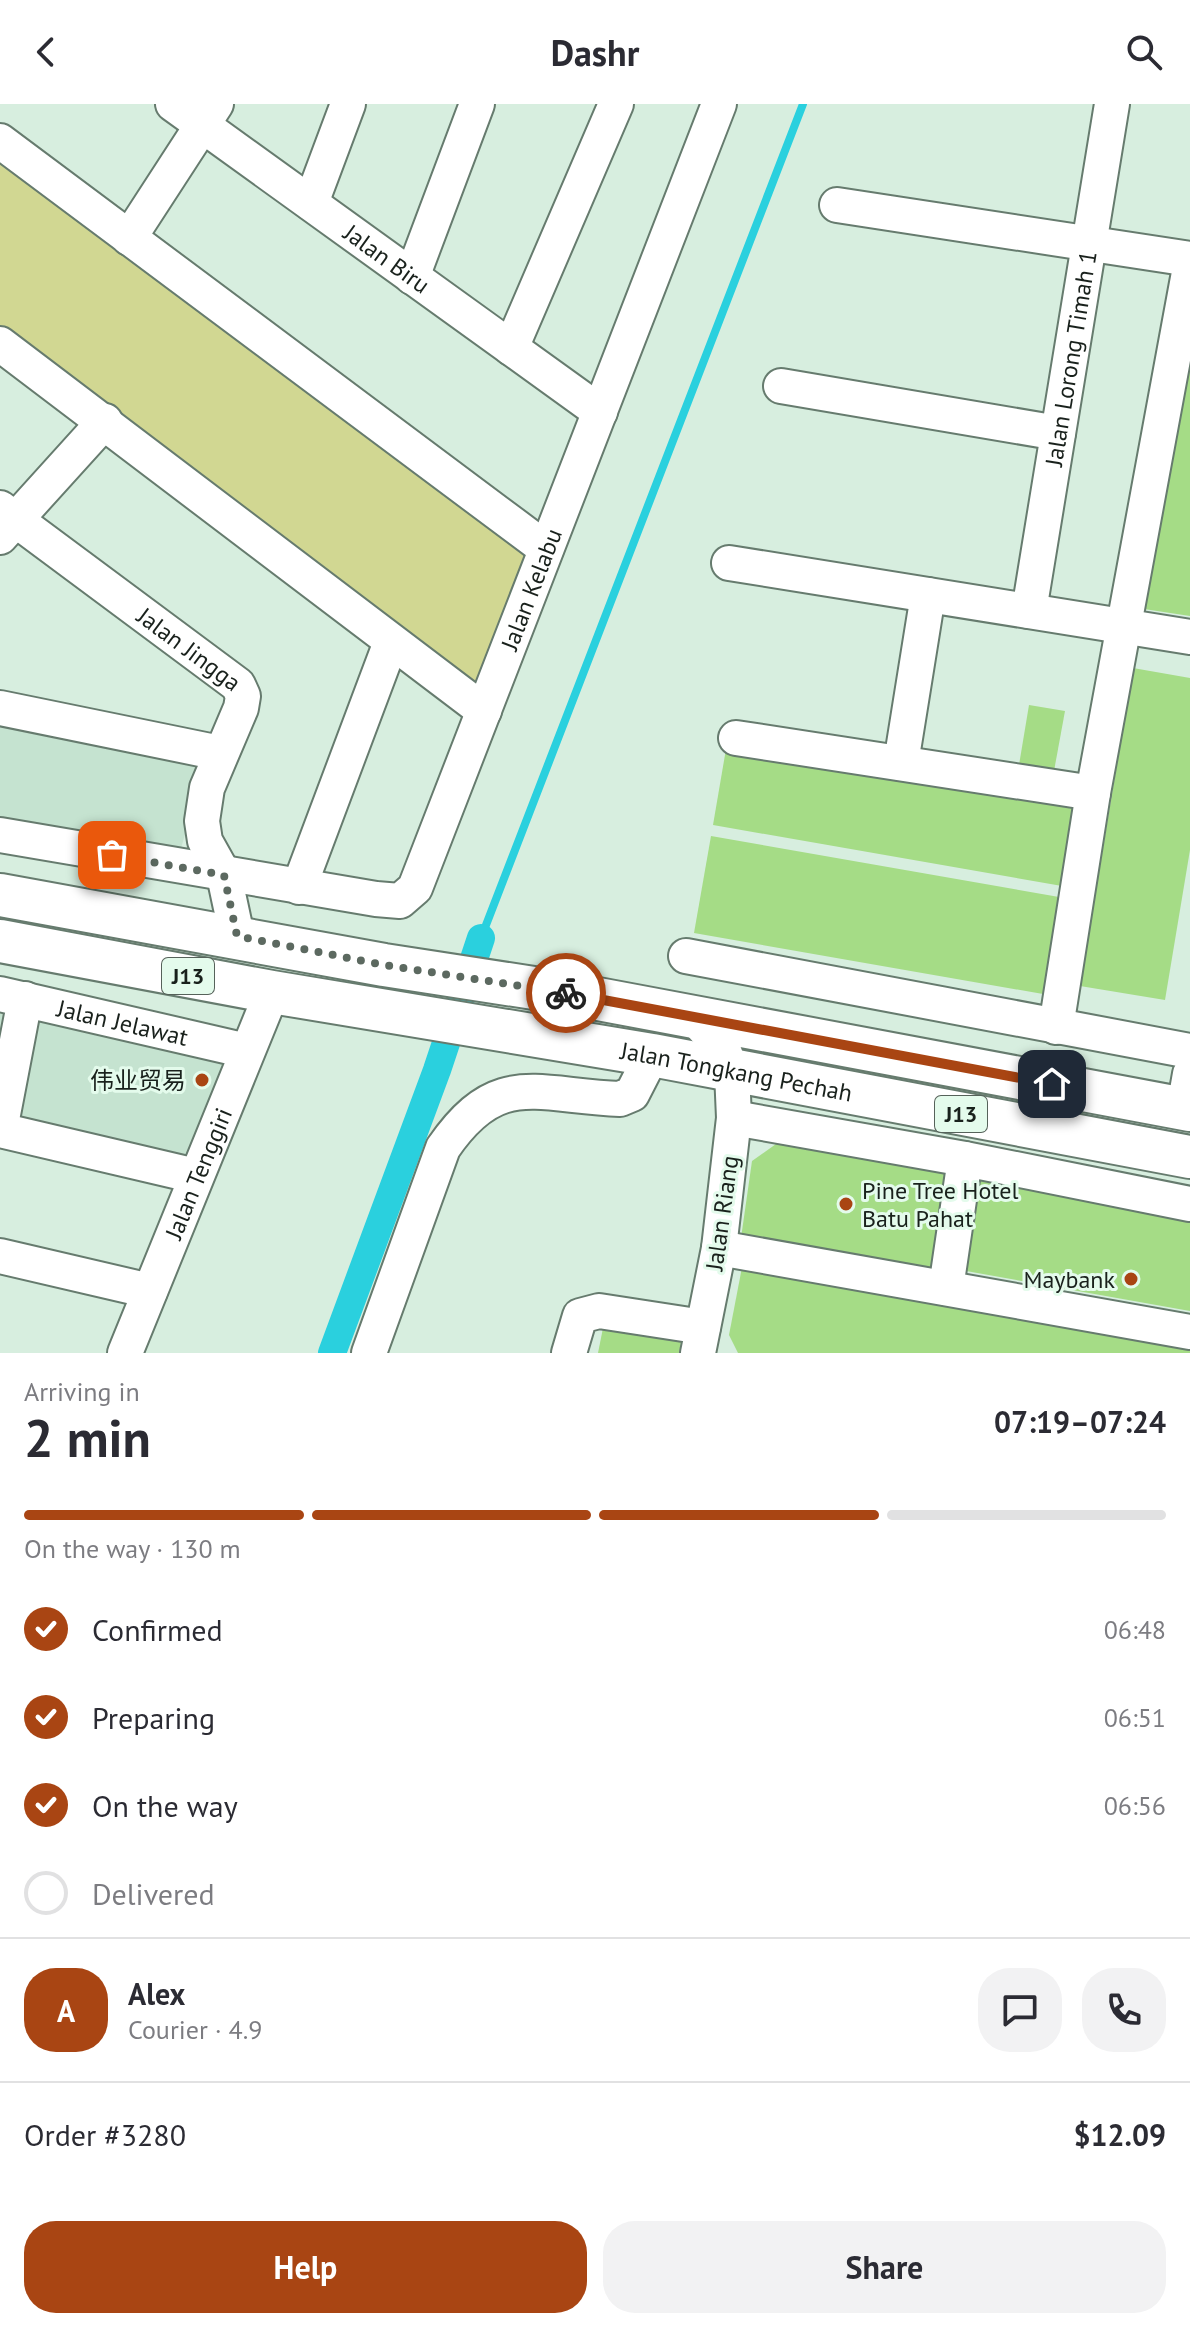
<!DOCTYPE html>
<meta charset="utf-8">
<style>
body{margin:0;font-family:"PT Sans","Noto Sans SC",sans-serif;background:#f2f2f3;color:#2b2b33;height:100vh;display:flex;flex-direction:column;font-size:30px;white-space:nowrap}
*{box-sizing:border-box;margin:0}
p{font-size:26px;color:#7c7c81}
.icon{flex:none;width:44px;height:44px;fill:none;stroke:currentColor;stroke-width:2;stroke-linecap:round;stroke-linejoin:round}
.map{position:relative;height:1249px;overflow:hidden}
.drawer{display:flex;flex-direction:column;background:#fff;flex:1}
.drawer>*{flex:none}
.pin{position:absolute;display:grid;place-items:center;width:68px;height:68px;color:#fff;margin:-34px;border-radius:16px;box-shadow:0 4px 12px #0006}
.courier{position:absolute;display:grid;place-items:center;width:80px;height:80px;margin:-40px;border:6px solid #a94513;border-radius:50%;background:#fff;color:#222;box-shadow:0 2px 10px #0007}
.head em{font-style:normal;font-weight:600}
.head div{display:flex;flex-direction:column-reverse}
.head{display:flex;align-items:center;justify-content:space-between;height:136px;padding:0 24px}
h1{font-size:52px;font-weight:600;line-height:60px}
.bar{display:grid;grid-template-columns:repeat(4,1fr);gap:12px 8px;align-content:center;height:96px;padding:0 24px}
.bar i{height:10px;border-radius:6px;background:#e1e1e2}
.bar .active{background:#a94513}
.bar p{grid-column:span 4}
.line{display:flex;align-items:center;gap:20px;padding:0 24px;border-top:2px solid #e1e1e2}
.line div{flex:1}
.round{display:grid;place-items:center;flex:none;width:84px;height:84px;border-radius:32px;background:#f2f2f3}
ol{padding:0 24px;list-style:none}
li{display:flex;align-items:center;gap:24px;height:88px}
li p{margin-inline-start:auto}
li .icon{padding:8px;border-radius:50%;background:#a94513;color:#fff;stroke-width:4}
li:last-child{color:#7c7c81}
li i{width:44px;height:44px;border:4px solid #e1e1e2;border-radius:50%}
.action{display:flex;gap:16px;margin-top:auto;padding:16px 24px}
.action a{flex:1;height:92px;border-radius:32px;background:#a94513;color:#fff;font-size:32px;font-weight:600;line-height:92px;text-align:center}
.action a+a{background:#f2f2f3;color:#2b2b33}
header{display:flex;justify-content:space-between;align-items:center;height:104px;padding:0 24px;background:#fff;font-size:36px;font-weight:600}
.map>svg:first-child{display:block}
.built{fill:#c5e3d0}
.green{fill:#d1d792}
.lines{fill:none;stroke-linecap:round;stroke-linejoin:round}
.stream{stroke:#2ad0de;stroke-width:8}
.canal{stroke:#2ad0de;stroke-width:28}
.building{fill:#a5dc86}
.minor-casing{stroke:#667b6e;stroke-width:38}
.major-casing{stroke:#667b6e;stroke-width:46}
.minor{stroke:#fff;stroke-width:34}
.major{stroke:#fff;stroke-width:42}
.done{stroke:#5c6960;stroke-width:8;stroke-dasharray:0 14.4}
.route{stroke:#a94513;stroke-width:10}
.poi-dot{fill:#a94513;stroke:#e4fbec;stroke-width:3}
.labels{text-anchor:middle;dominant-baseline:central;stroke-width:6;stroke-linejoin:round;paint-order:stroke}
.shield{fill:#e4fbec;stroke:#56625a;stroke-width:2}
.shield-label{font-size:22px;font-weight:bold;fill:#19211c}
.street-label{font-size:24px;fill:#19211c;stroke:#e4fbec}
.poi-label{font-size:24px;fill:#19211c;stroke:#e4fbec;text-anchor:end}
</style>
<header><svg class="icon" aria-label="back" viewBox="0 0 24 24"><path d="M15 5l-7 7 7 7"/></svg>Dashr<svg class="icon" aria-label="search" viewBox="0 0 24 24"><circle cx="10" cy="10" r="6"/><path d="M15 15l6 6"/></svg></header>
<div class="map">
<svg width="1190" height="1249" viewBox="0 0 1190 1249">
<rect width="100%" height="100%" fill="#d7eedf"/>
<g class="built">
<path d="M 0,598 L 207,654 L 173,772 L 0,740 Z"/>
<path d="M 0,881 L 259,939 L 202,1079 L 0,1032 Z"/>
</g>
<path class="green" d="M 0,53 L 542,452 L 488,592 L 0,231 Z"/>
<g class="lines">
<path class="stream" d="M 481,834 L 803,0"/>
<path class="canal" d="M 332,1249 L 437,966 L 481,834"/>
</g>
<g class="building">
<path d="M 1190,228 L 1190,512 L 1144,505 Z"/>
<path d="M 1133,564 L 1190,574 L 1190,746 L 1165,896 L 1080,882 Z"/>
<path d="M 1029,601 L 1065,607 L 1054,667 L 1019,661 Z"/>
<path d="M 726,645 L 1075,705 L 1062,782 L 713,721 Z"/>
<path d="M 711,732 L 1059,793 L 1043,890 L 694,829 Z"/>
<path d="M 776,1040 L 952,1067 L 938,1169 L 741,1134 L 752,1057 Z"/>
<path d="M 972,1074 L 1190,1113 L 1190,1207 L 955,1165 Z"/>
<path d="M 743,1158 L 1190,1233 L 1190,1249 L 738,1249 L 729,1231 Z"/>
<path d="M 603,1224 L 681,1238 L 679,1249 L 598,1249 Z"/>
</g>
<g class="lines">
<defs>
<g id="minor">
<path id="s1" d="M 173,0 L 600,308"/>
<path d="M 0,37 L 546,445"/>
<path d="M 311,99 L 348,0"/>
<path d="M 837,101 L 1190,155"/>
<path d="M 129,134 L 216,0"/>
<path d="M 412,173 L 477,0"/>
<path d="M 0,240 L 484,607"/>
<path d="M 511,244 L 616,0"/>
<path d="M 781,282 L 1058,329"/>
<path id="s2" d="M 0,404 L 238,581 L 243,592 L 241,604 L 207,684 L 202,717 L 205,737 L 224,771 L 237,832"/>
<path d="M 0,433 L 105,317"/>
<path d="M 729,459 L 1190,533"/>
<path id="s3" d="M 1029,507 L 1112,0"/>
<path d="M 0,604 L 220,649"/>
<path d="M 736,634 L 1093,689"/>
<path d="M 901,659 L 928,491"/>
<path id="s4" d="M 0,731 L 376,795 L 400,797 L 415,784 L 719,0"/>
<path d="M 299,783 L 391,538"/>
<path d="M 686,852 L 1190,947"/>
<path id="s5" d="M 0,890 L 247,947"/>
<path d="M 693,912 L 724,947 L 732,968 L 734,1014 L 719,1144 L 698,1249"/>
<path d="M 1056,923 L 1093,689 L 1190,163"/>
<path d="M 1184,1004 L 1190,970"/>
<path d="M 734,1014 L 965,1055 L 1190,1100"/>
<path d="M 0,1026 L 196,1072"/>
<path d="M 0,1026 L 25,895"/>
<path d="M 719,1144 L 1190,1228"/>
<path d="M 0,1152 L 150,1187"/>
<path d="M 946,1184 L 965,1055"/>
<path id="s6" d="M 125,1249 L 272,888"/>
<path d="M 369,1249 L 443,1044 C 498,964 536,992 620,995 L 632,990 L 652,951"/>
<path d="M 569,1249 L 580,1212 L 599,1207 L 703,1223"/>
</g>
<g id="major">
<path d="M 0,791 L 384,861 L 566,889 L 1190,1006"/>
<path id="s7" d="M 0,837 L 272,888 L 652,951 L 1190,1053"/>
</g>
</defs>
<use href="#minor" class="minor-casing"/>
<use href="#major" class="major-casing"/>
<use href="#minor" class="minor"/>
<use href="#major" class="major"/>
</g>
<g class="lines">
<path class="done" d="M 112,751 L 224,771 L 237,832 L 384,861 L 566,889"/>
<path class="route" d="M 566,889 L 1052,980"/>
</g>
<g class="poi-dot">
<circle cx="202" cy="976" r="8"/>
<circle cx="846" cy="1100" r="8"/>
<circle cx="1131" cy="1175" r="8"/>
</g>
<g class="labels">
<g class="shield">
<rect x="162" y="854" width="52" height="36" rx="6"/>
<rect x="935" y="992" width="52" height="36" rx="6"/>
</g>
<g class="shield-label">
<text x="188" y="872">J13</text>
<text x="961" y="1010">J13</text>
</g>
<g class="street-label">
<text stroke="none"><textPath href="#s1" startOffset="264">Jalan Biru</textPath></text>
<text stroke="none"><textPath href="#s3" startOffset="256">Jalan Lorong Timah 1</textPath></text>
<text stroke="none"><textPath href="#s4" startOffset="746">Jalan Kelabu</textPath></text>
<text stroke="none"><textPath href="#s2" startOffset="236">Jalan Jingga</textPath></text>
<text stroke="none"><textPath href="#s5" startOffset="126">Jalan Jelawat</textPath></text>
<text stroke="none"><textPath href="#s7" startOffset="748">Jalan Tongkang Pechah</textPath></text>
<text stroke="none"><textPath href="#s6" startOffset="194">Jalan Tenggiri</textPath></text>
<text transform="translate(722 1109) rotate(-82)">Jalan Riang</text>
</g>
<g class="poi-label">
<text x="186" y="976">伟业贸易</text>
<text x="862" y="1086" text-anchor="start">Pine Tree Hotel<tspan x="862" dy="28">Batu Pahat</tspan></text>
<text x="1115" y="1175">Maybank</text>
</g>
</g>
</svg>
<div class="pin" style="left:112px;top:751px;background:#ea580c"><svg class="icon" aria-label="bag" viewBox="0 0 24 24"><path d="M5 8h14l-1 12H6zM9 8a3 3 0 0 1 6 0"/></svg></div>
<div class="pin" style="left:1052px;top:980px;background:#1f2937"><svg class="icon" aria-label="home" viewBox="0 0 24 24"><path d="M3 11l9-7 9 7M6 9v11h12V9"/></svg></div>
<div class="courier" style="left:566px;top:889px"><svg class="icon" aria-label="bike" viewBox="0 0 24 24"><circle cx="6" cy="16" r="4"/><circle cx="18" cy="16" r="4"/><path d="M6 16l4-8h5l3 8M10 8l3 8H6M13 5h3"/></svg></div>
</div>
<section class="drawer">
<div class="head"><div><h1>2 min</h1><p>Arriving in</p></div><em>07:19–07:24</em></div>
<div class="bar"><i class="active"></i><i class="active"></i><i class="active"></i><i></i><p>On the way · 130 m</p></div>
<ol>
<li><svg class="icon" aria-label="check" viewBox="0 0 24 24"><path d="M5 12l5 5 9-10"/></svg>Confirmed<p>06:48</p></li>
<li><svg class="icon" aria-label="check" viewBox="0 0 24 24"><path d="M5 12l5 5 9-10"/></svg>Preparing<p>06:51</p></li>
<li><svg class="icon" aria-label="check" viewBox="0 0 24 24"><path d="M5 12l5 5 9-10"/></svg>On the way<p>06:56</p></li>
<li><i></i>Delivered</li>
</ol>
<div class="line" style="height:144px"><b class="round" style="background:#a94513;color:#fff">A</b><div><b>Alex</b><p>Courier · 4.9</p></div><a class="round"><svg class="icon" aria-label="chat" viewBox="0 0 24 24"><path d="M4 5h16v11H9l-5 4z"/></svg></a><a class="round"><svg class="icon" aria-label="phone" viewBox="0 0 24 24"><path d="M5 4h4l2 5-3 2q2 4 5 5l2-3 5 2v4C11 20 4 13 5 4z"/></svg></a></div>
<div class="line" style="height:104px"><div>Order #3280</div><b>$12.09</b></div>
<div class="action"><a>Help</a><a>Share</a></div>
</section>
